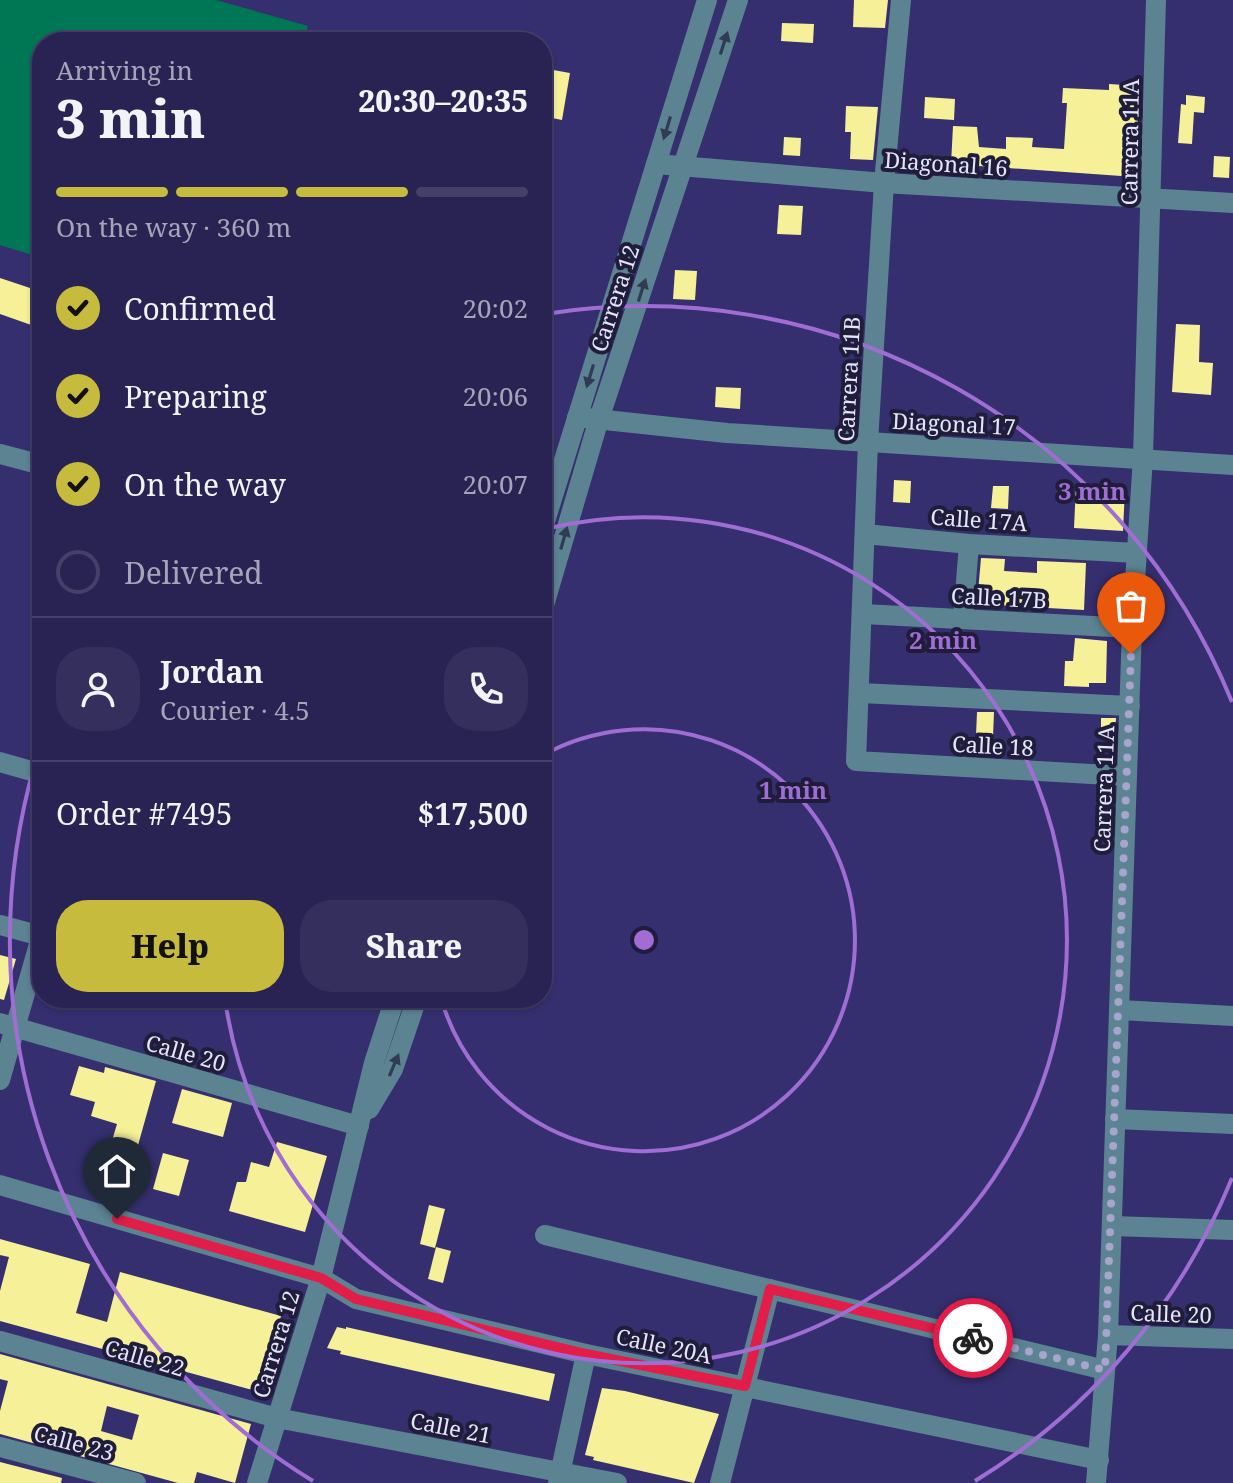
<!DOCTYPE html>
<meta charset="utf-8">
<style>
body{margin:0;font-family:"Noto Serif",serif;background:#342f5d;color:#f1f3f6;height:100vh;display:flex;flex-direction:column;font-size:30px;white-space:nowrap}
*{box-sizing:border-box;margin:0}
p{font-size:26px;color:#a5a4b8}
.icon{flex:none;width:44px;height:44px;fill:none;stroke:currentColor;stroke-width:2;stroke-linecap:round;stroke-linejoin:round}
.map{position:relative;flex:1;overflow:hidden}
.panel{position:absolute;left:32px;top:32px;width:520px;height:976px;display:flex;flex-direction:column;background:#282353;border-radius:32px;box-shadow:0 2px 6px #0004,0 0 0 2px #44406a}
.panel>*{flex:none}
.pin{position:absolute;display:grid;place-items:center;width:68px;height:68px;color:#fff;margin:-82px -34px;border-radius:50% 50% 50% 0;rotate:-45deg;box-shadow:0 0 8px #0007}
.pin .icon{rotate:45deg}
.courier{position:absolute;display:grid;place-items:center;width:80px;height:80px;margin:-40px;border:6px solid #e11d48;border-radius:50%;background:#fff;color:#222;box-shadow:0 2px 10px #0007}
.overview em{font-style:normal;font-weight:800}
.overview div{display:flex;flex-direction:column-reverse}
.overview{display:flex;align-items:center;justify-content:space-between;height:136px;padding:0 24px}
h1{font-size:52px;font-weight:800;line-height:60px}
.bar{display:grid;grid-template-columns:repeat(4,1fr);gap:12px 8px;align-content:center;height:96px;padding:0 24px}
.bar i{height:10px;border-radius:6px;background:#44406a}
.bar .on{background:#c6bb3c}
.bar p{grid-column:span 4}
.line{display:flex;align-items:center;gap:20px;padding:0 24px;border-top:2px solid #44406a}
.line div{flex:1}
.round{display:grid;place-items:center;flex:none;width:84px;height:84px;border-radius:32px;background:#342f5d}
ol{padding:0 24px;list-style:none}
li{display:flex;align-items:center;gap:24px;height:88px}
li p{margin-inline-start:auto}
li .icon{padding:8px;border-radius:50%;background:#c6bb3c;color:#111;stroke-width:4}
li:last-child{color:#a5a4b8}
li i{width:44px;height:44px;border:4px solid #44406a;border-radius:50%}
.button{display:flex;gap:16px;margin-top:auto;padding:16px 24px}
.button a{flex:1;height:92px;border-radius:32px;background:#c6bb3c;color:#111;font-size:32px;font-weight:800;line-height:92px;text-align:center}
.button a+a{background:#342f5d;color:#f1f3f6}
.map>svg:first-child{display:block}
.green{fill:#007754}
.building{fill:#f6f099;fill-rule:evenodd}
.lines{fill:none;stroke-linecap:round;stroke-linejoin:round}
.minor{stroke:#5c8392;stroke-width:20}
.oneway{fill:#313c54}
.done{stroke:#a7a5cb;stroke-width:8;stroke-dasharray:0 14.4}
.route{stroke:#e11d48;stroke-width:10}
.ring{fill:none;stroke:#a06dd5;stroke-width:4}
.labels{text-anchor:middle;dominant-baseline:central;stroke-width:8;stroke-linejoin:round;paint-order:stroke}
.street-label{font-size:22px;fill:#e4e5fd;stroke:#1f1d3a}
.centre{fill:#a06dd5;stroke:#1f1d3a;stroke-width:4}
.ring-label{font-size:24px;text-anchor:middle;font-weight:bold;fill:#a06dd5;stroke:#1f1d3a;stroke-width:8;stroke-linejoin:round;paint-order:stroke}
</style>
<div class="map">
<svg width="1233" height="1483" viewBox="0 0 1233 1483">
<rect width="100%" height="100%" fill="#362f6f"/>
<path class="green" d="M 0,0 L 216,0 L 308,26 L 303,42 L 42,42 L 42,258 L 0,245 Z"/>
<g class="building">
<path d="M 854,0 L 888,0 L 885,28 L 853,27 Z"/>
<path d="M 782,23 L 814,24 L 813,43 L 781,41 Z"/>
<path d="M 542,68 L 570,73 L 562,120 L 542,116 Z"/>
<path d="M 1109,84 L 1140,86 L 1135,177 L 951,164 L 953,126 L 977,127 L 979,147 L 1006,149 L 1006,137 L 1033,138 L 1032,147 L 1064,149 L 1067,103 L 1062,103 L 1063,88 L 1109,90 Z"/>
<path d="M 1186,95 L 1205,97 L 1204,113 L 1194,112 L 1192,144 L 1178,143 L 1181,104 L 1186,105 Z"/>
<path d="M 925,97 L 955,99 L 954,120 L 924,118 Z"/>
<path d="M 846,106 L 878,107 L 873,160 L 850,159 L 851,132 L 845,132 Z"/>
<path d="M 784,137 L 801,138 L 800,156 L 783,155 Z"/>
<path d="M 1214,156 L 1230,157 L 1229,178 L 1213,177 Z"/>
<path d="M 779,205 L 803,206 L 801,235 L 777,234 Z"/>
<path d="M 675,270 L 697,271 L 695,300 L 673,299 Z"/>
<path d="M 0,278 L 42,292 L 42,302 L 34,326 L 0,314 Z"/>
<path d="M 1176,324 L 1200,325 L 1199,362 L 1213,363 L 1211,395 L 1172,392 Z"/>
<path d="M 716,387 L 741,388 L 740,409 L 715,407 Z"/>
<path d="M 894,480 L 911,481 L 910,503 L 893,502 Z"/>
<path d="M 1076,485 L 1125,488 L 1123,531 L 1074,528 Z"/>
<path d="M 993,486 L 1009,486 L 1008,509 L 991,508 Z"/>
<path d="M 981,558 L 1005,559 L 1004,571 L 1037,573 L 1037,561 L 1086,563 L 1084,610 L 977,604 Z"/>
<path d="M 1075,638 L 1107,641 L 1106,683 L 1089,683 L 1089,687 L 1064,686 L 1065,661 L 1073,661 Z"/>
<path d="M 977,712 L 994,712 L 993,737 L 976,736 Z"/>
<path d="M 1101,718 L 1116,718 L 1115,734 L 1101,733 Z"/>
<path d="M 0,955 L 16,959 L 4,1000 L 0,999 Z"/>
<path d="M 79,1066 L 104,1073 L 105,1067 L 156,1081 L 128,1181 L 102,1174 L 117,1124 L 91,1116 L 95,1102 L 70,1095 Z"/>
<path d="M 182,1089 L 232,1103 L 223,1137 L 172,1123 Z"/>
<path d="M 277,1142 L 327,1156 L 305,1232 L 229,1211 L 237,1182 L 246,1182 L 251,1162 L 269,1167 Z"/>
<path d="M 163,1153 L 189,1160 L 179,1196 L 153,1189 Z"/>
<path d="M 429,1205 L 445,1209 L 435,1248 L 420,1244 Z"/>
<path d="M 0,1239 L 90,1264 L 76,1313 L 107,1322 L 120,1272 L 281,1316 L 262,1385 L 258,1384 L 256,1391 L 0,1321 L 0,1291 L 9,1257 L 0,1255 Z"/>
<path d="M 436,1247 L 451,1251 L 443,1283 L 428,1279 Z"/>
<path d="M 337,1327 L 346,1329 L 346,1327 L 555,1374 L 549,1401 L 340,1354 L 341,1351 L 327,1348 Z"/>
<path d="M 0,1354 L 251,1424 L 235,1483 L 197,1472 L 194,1483 L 178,1483 L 0,1434 L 0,1411 L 8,1381 L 0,1379 ZM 107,1406 L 139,1415 L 132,1440 L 101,1431 Z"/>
<path d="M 602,1388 L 625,1391 L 719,1414 L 694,1483 L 593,1460 L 594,1457 L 585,1455 Z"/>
<path d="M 0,1462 L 62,1478 L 61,1483 L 0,1483 Z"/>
</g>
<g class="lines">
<g class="minor">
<path d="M 901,0 L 884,183 L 868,442 L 856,761 L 1127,776"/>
<path d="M 656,164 L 884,183 L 1233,203"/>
<path d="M 577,417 L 727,433 L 1233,465"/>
<path d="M 0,454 L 42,465"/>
<path d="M 542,531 L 707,0"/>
<path d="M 865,534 L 969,544 L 1137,553"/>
<path d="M 542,612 L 599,419 L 738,0"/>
<path d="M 863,614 L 1132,628"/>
<path d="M 963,619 L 969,544"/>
<path d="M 860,693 L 1130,706"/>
<path d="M 0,762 L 42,774"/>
<path d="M 0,925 L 41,936"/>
<path d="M 1119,1010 L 1233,1016"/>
<path d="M 0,1023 L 359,1126"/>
<path d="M 0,1080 L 42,934"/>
<path d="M 369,1109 L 393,1069 L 417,998"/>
<path d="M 1115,1119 L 1233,1124"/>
<path d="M 0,1185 L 321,1278 L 356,1299 L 586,1354 L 1099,1460"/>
<path d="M 1112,1226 L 1233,1230"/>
<path d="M 545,1235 L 1105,1370"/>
<path d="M 1108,1335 L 1233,1339"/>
<path d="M 0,1341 L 277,1418 L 617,1483"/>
<path d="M 0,1447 L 136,1483"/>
<path d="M 257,1483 L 321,1278 L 374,1063 L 395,998"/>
<path d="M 558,1483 L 586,1354"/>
<path d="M 720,1483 L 770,1289"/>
<path d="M 1096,1483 L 1108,1335 L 1132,628 L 1143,457 L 1156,0"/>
</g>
</g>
<defs><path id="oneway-solid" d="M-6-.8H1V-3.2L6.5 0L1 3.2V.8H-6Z" transform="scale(2)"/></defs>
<g class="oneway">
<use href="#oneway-solid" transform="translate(724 43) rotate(-72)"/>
<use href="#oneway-solid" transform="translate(667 128) rotate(107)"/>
<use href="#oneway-solid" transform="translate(642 290) rotate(-72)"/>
<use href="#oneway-solid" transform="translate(590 376) rotate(107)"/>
<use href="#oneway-solid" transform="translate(564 538) rotate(-74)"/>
<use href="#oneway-solid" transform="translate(394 1065) rotate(-67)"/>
</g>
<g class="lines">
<path class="done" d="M 973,1338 L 1105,1370 L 1131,654"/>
<path class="route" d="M 117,1219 L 321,1278 L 356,1299 L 586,1354 L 745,1386 L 770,1289 L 973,1338"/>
</g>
<g class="ring">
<path d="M543 755A211 211 0 1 1 441 998"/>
<path d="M545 529A423 423 0 1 1 225 999"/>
<path d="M1232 1178A634 634 0 0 1 975 1481M313 1481A634 634 0 0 1 41 744M545 314A634 634 0 0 1 1232 702"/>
</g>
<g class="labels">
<g class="street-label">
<text transform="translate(1129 142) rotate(-89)">Carrera 11A</text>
<text transform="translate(946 163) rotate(4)">Diagonal 16</text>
<text transform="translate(614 298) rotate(-72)">Carrera 12</text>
<text transform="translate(848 379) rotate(-87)">Carrera 11B</text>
<text transform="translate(954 423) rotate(3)">Diagonal 17</text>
<text transform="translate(979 519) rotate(4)">Calle 17A</text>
<text transform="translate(999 597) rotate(3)">Calle 17B</text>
<text transform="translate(993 745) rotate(3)">Calle 18</text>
<text transform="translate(1103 789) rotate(-88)">Carrera 11A</text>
<text transform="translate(186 1052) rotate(16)">Calle 20</text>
<text transform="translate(1171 1313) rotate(2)">Calle 20</text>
<text transform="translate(275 1344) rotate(-73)">Carrera 12</text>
<text transform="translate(664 1345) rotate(12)">Calle 20A</text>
<text transform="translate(145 1357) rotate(16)">Calle 22</text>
<text transform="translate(451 1427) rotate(11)">Calle 21</text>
<text transform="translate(74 1442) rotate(15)">Calle 23</text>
</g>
</g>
<circle cx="644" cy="940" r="12" class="centre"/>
<g class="ring-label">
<text x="1092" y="500">3 min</text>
<text x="943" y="649">2 min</text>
<text x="793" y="799">1 min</text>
</g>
</svg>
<div class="pin" style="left:1131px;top:654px;background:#ea580c"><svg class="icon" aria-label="bag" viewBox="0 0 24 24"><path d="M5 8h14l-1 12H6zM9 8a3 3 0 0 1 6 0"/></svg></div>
<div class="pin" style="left:117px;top:1219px;background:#1f2937"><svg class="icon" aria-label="home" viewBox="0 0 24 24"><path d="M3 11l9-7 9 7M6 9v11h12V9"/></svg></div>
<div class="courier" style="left:973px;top:1338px"><svg class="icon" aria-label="bike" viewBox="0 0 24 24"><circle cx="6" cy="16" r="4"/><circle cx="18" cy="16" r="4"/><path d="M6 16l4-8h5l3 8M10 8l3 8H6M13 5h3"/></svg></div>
<section class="panel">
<div class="overview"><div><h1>3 min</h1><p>Arriving in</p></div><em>20:30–20:35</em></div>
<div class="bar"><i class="on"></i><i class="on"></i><i class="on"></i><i></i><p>On the way · 360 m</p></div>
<ol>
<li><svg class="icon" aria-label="check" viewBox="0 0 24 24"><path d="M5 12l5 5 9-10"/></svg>Confirmed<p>20:02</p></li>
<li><svg class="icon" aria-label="check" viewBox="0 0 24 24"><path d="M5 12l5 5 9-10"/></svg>Preparing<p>20:06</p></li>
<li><svg class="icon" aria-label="check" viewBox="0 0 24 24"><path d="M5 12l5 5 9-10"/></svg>On the way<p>20:07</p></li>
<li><i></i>Delivered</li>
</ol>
<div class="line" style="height:144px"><a class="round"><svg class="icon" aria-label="person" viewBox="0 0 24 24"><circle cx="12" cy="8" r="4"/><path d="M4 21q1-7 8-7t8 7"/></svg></a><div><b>Jordan</b><p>Courier · 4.5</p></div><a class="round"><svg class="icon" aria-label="phone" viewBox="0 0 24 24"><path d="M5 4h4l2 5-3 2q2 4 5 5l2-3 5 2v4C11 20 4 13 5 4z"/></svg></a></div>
<div class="line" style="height:104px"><div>Order #7495</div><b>$17,500</b></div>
<div class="button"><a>Help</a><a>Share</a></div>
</section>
</div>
